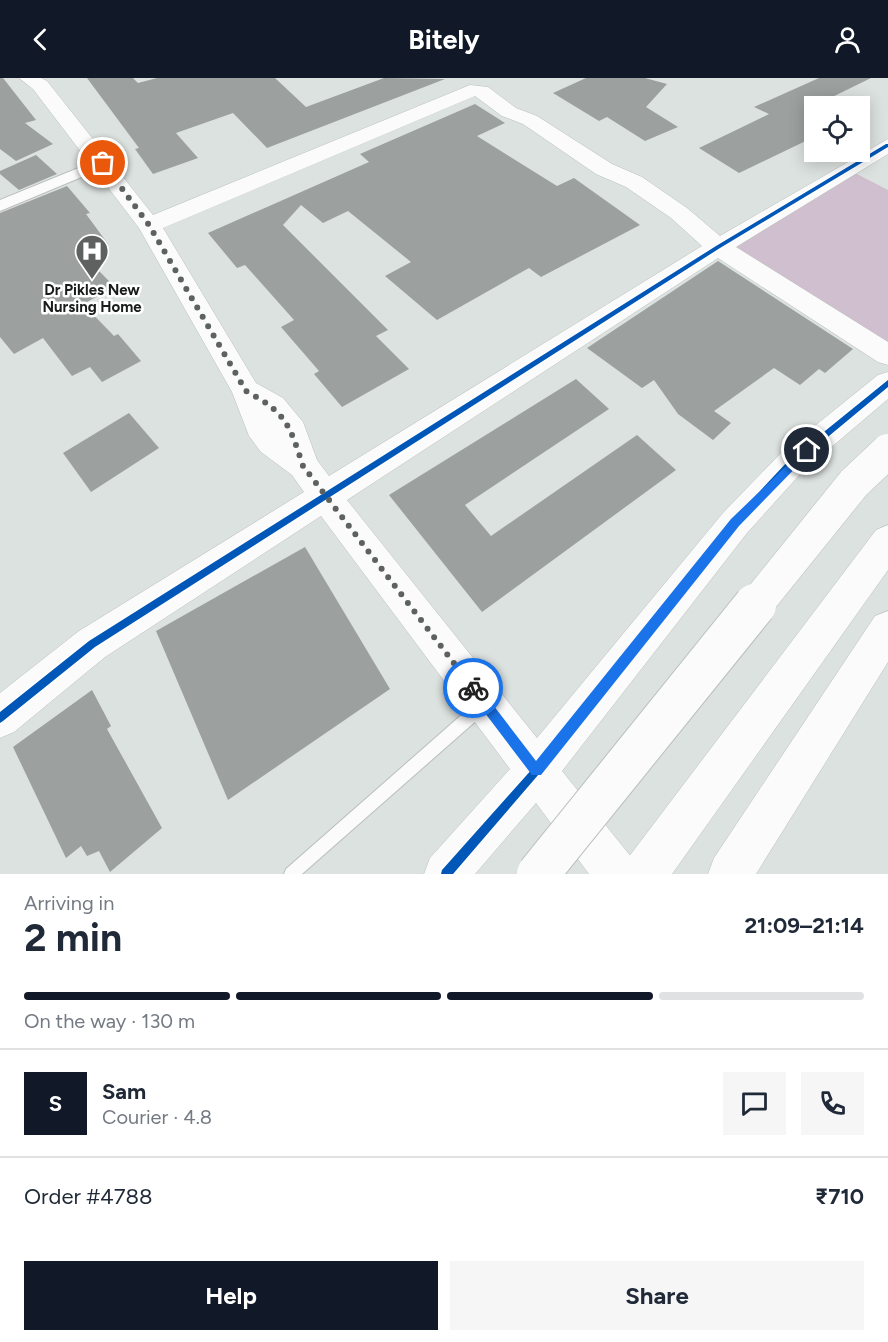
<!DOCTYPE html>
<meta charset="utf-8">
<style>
body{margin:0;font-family:Figtree,sans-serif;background:#f6f6f7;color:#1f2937;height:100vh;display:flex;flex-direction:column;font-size:22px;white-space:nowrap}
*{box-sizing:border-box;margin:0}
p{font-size:20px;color:#747a83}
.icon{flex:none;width:33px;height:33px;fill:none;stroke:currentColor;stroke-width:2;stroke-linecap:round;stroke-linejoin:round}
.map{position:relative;height:796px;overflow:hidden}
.details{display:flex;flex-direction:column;background:#fff;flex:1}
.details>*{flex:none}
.fabs{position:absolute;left:804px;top:18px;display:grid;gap:12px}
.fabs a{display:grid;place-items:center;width:66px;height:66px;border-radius:0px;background:#fff;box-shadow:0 3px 15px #0003;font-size:30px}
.pin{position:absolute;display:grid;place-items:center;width:51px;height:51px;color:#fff;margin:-26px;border:3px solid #fff;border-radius:50%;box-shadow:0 2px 6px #0007}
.courier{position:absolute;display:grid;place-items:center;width:60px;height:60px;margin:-30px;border:4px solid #1a73e8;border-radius:50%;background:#fff;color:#222;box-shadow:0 2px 8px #0007}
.summary em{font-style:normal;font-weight:700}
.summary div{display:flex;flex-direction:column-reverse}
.summary{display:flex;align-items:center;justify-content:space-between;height:102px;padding:0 24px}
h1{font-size:39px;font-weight:700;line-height:45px}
.bar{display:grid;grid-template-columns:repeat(4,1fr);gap:9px 6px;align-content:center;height:72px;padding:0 24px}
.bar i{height:8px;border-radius:4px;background:#e0e1e3}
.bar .on{background:#111827}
.bar p{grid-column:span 4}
.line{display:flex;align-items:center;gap:15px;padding:0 24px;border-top:2px solid #e0e1e3}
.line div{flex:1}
.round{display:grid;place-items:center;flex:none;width:63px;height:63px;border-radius:0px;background:#f6f6f7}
.action{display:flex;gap:12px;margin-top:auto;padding:12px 24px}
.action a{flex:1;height:69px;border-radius:0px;background:#111827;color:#fff;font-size:24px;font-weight:700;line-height:69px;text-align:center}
.action a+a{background:#f6f6f7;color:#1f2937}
header{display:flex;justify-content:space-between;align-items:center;height:78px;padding:0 24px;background:#111827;color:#fff;font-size:27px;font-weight:700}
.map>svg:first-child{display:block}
.green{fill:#d0bfce}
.building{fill:#9ca19f}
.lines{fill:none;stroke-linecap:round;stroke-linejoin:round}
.lane-casing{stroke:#babfbc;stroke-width:2}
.street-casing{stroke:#babfbc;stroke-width:2}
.secondary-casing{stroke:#babfbc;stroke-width:1}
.highway-casing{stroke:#babfbc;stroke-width:1}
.lane{fill:#fafbfa;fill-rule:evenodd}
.street{fill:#fafbfa;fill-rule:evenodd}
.secondary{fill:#fafbfa;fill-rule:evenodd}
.highway{fill:#fafbfa;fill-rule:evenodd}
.highway-bridge-far1-casing{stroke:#babfbc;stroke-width:35;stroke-linecap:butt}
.highway-bridge-casing{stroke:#babfbc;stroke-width:44;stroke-linecap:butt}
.highway-bridge-far1{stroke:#fafbfa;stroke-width:34}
.highway-bridge{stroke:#fafbfa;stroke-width:42}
.cycleway-casing{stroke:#fff;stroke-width:3}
.cycleway{fill:#0057b8;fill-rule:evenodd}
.route{fill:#1a73e8}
.done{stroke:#5d6260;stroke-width:6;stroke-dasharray:0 10.8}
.labels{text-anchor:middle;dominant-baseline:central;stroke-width:5;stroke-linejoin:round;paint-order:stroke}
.far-poi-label{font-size:15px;font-weight:bold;fill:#181d1b;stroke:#fff}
</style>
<header><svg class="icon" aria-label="back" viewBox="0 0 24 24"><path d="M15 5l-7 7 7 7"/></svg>Bitely<svg class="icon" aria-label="person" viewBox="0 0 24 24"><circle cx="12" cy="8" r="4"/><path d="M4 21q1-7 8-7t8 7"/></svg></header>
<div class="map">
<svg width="888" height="796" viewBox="0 0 888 796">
<rect width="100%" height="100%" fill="#dce2df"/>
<path class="green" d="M 855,95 L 888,112 L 888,277 L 727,174 Z"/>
<g class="building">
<path d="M 0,0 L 3,0 L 36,42 L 25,45 L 53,66 L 16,83 L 0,71 Z"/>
<path d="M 87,0 L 133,0 L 138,5 L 157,0 L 275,0 L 306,29 L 384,0 L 445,1 L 267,70 L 233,35 L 176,55 L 198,80 L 153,96 L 135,71 L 139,70 Z"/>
<path d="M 586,0 L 645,0 L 667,6 L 646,29 L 678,49 L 645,63 L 607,39 L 599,43 L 553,15 Z"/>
<path d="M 819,0 L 871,0 L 814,28 L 814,59 L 739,95 L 699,70 L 769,36 L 754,29 Z"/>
<path d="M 475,26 L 505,45 L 477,58 L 557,108 L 574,100 L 640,147 L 541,199 L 529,190 L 437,242 L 385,198 L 411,184 L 348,133 L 323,145 L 301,127 L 283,147 L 388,252 L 376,258 L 409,291 L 342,329 L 314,296 L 319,293 L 281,249 L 294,242 L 245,187 L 237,190 L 208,155 L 369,84 L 360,76 Z"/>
<path d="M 36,77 L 57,96 L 19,112 L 0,96 L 0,93 Z"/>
<path d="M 67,108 L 90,135 L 86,136 L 108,166 L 83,177 L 115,209 L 83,226 L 114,258 L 118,256 L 141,283 L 102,304 L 90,289 L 72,298 L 43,260 L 14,276 L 0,259 L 0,135 Z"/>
<path d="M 718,183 L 853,271 L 825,295 L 819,291 L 800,307 L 774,290 L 714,333 L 731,345 L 713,362 L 678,336 L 654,302 L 642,310 L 587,270 Z"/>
<path d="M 576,301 L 609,331 L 465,427 L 491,458 L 637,357 L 676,392 L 482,534 L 389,417 Z"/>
<path d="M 129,335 L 159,370 L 91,414 L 63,375 Z"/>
<path d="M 305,469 L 390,611 L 228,722 L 156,553 Z"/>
<path d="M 92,612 L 111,648 L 107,651 L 162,750 L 110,794 L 99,773 L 87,778 L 81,768 L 66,780 L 13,669 Z"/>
</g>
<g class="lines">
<defs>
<path id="lane" d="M 480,623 L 485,625 L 487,630 L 485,635 L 302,796 L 284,796 L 286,791 L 475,625 Z"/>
<path id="street" d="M 103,80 L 108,82 L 111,85 L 108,88 L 0,133 L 0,122 Z"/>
<g id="secondary">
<path d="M 19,0 L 41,0 L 47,3 L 153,137 L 470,7 L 488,9 L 516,30 L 537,38 L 612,86 L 642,99 L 687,130 L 720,158 L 888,61 L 888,76 L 736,169 L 888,264 L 888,287 L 878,284 L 718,180 L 347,422 L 537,660 L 723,435 L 780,376 L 878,297 L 888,294 L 888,321 L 802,394 L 747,455 L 562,693 L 632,780 L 638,796 L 589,796 L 536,725 L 475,796 L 424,796 L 430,780 L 510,691 L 321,438 L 105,579 L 14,654 L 0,660 L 0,615 L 79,553 L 304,414 L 292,397 L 261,374 L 249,358 L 232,314 L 139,150 L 33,11 ZM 475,18 L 502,38 L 523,46 L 596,96 L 626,109 L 671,140 L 702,168 L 329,398 L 317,382 L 303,344 L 283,320 L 256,305 L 163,150 Z"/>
<path d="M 888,533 L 888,584 L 756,796 L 708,796 L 714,780 L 875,538 Z"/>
</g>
<path id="highway" d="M 888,447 L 888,492 L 672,796 L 621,796 L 628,780 L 876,452 Z"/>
</defs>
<use href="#lane" class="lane-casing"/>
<use href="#street" class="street-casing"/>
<use href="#secondary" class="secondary-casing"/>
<use href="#highway" class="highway-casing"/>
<use href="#lane" class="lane"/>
<use href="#street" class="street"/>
<use href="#secondary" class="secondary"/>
<use href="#highway" class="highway"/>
<defs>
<path id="highway-bridge-far1" d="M 754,529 L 854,405 L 888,373"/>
<path id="highway-bridge" d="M 538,796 L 755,527"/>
</defs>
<use href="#highway-bridge-far1" class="highway-bridge-far1-casing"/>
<use href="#highway-bridge" class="highway-bridge-casing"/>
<use href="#highway-bridge-far1" class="highway-bridge-far1"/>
<use href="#highway-bridge" class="highway-bridge"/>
<defs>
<g id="cycleway">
<path d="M 886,66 L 888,66 L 888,69 L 720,170 L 95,569 L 3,643 L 0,645 L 0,634 L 89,563 L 716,168 Z"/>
<path d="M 888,302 L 888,309 L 794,387 L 738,447 L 539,696 L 453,796 L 441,796 L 442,792 L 533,690 L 732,443 L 788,383 Z"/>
</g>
</defs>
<use href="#cycleway" class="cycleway-casing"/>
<use href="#cycleway" class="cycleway"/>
</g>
<path class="route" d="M 807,368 L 812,372 L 810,375 L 739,448 L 541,697 L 532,697 L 469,614 L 469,606 L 477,606 L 536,683 L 731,441 Z"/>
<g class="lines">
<path class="done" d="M 103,85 L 149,147 L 246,313 C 286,335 289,345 303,388 L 473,610"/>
</g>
<defs>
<symbol id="hospital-pin" viewBox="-11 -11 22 30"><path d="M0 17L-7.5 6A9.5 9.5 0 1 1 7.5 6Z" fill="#5d6260" stroke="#fff"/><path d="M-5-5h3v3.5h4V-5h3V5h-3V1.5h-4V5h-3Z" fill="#fff"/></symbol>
</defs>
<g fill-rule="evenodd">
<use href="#hospital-pin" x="73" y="154" width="38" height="52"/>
</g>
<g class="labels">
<g class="far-poi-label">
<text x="92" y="212">Dr Pikles New<tspan x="92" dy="17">Nursing Home</tspan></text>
</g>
</g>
</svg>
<div class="fabs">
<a><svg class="icon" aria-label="locate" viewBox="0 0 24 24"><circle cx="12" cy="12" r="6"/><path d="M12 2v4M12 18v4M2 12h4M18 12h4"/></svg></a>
</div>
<div class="pin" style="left:103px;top:85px;background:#ea580c"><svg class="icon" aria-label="bag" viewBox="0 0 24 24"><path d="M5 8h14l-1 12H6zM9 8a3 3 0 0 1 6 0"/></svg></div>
<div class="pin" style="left:807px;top:372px;background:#1f2937"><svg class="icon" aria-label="home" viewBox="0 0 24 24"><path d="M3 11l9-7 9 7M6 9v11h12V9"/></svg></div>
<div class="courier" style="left:473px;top:610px"><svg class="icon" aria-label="bike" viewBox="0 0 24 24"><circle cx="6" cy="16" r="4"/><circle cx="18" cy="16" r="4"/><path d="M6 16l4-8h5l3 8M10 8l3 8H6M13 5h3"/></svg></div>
</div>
<section class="details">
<div class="summary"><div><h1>2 min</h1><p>Arriving in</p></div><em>21:09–21:14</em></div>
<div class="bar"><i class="on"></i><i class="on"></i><i class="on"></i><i></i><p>On the way · 130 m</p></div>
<div class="line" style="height:108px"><b class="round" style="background:#111827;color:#fff">S</b><div><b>Sam</b><p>Courier · 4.8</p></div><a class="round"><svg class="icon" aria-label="chat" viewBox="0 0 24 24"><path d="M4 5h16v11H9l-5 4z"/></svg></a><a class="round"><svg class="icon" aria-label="phone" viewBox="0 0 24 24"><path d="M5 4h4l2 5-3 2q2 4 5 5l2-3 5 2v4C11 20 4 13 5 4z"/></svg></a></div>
<div class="line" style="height:78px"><div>Order #4788</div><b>₹710</b></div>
<div class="action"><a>Help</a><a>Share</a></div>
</section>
